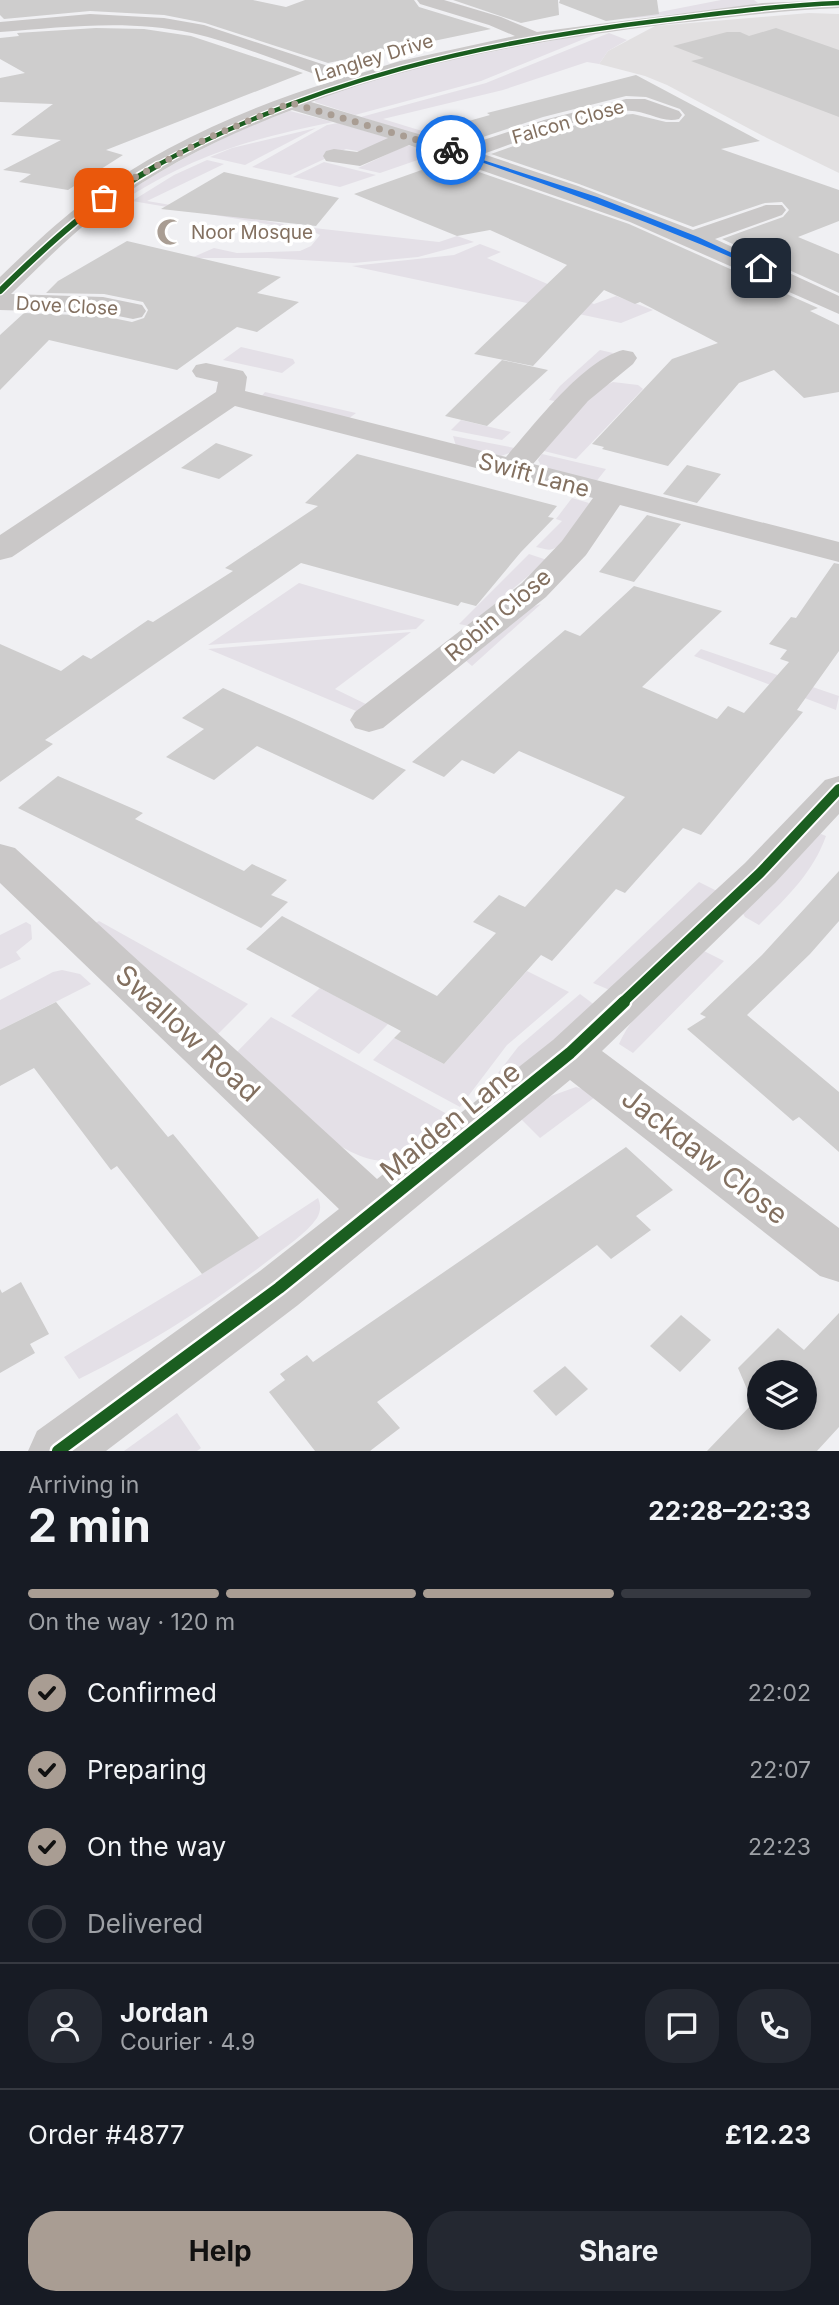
<!DOCTYPE html>
<meta charset="utf-8">
<style>
body{margin:0;font-family:Inter,sans-serif;background:#242831;color:#f1f3f6;height:100vh;display:flex;flex-direction:column;font-size:26px;white-space:nowrap}
*{box-sizing:border-box;margin:0}
p{font-size:23px;color:#9ea1a6}
.icon{flex:none;width:38px;height:38px;fill:none;stroke:currentColor;stroke-width:2;stroke-linecap:round;stroke-linejoin:round}
.map{position:relative;height:1451px;overflow:hidden}
.sheet{display:flex;flex-direction:column;background:#171b24;flex:1}
.sheet>*{flex:none}
.controls{position:absolute;left:747px;top:1360px;display:grid;gap:14px}
.controls a{display:grid;place-items:center;width:70px;height:70px;border-radius:50%;background:#171b24;box-shadow:0 4px 10px #0003;font-size:35px}
.pin{position:absolute;display:grid;place-items:center;width:60px;height:60px;color:#fff;margin:-30px;border-radius:14px;box-shadow:0 4px 10px #0006}
.courier{position:absolute;display:grid;place-items:center;width:70px;height:70px;margin:-35px;border:5px solid #1a73e8;border-radius:50%;background:#fff;color:#222;box-shadow:0 2px 9px #0007}
.overview em{font-style:normal;font-weight:700}
.overview div{display:flex;flex-direction:column-reverse}
.overview{display:flex;align-items:center;justify-content:space-between;height:119px;padding:0 28px}
h1{font-size:46px;font-weight:700;line-height:52px}
.bar{display:grid;grid-template-columns:repeat(4,1fr);gap:10px 7px;align-content:center;height:84px;padding:0 28px}
.bar i{height:9px;border-radius:5px;background:#363941}
.bar .active{background:#a99d93}
.bar p{grid-column:span 4}
.line{display:flex;align-items:center;gap:18px;padding:0 28px;border-top:2px solid #363941}
.line div{flex:1}
.round{display:grid;place-items:center;flex:none;width:74px;height:74px;border-radius:28px;background:#242831}
ol{padding:0 28px;list-style:none}
li{display:flex;align-items:center;gap:21px;height:77px}
li p{margin-inline-start:auto}
li .icon{padding:7px;border-radius:50%;background:#a99d93;color:#111;stroke-width:4}
li:last-child{color:#9ea1a6}
li i{width:38px;height:38px;border:4px solid #363941;border-radius:50%}
.cta{display:flex;gap:14px;margin-top:auto;padding:14px 28px}
.cta a{flex:1;height:80px;border-radius:28px;background:#a99d93;color:#111;font-size:28px;font-weight:700;line-height:80px;text-align:center}
.cta a+a{background:#242831;color:#f1f3f6}
.map>svg:first-child{display:block}
.built{fill:#e2e0e1}
.green{fill:#e4e0e7}
.building{fill:#cecdcd;fill-rule:evenodd}
.lines{fill:none;stroke-linecap:round;stroke-linejoin:round}
.street{fill:#cac8c8;fill-rule:evenodd}
.cycleway-far3-casing{stroke:#fff;stroke-width:7}
.cycleway-far2-casing{stroke:#fff;stroke-width:9}
.cycleway-far1-casing{stroke:#fff;stroke-width:14}
.cycleway-casing{stroke:#fff;stroke-width:17}
.cycleway-far3{stroke:#1b5e20;stroke-width:4.5}
.cycleway-far2{stroke:#1b5e20;stroke-width:6}
.cycleway-far1{stroke:#1b5e20;stroke-width:10}
.cycleway{stroke:#1b5e20;stroke-width:12}
.route{fill:#1a73e8}
.done{stroke:#a99d93;stroke-width:7;stroke-dasharray:0 12.6}
.labels{text-anchor:middle;dominant-baseline:central;stroke-width:7;stroke-linejoin:round;paint-order:stroke}
.far-street-label{font-size:19px;fill:#837060;stroke:#fff}
.far-poi-label{font-size:19px;fill:#837060;stroke:#fff;text-anchor:start}
.street-label{font-size:23px;fill:#837060;stroke:#fff}
.near-street-label{font-size:28px;fill:#837060;stroke:#fff}
</style>
<div class="map">
<svg width="839" height="1451" viewBox="0 0 839 1451">
<rect width="100%" height="100%" fill="#f0f0f3"/>
<path class="built" d="M 809,13 L 839,14 L 839,173 L 767,138 L 667,85 L 645,76 L 599,64 L 608,51 L 655,26 Z"/>
<g class="green">
<path d="M 721,0 L 754,0 L 758,3 L 746,7 L 624,19 Z"/>
<path d="M 601,32 L 481,81 L 355,115 L 315,102 L 316,99 C 408,65 504,49 601,32 Z"/>
<path d="M 609,33 L 627,40 L 608,51 L 599,64 L 587,62 L 503,90 L 383,119 L 461,143 L 452,146 L 361,117 L 486,83 Z"/>
<path d="M 290,111 L 333,122 C 252,139 198,153 127,198 L 120,196 C 175,162 229,132 290,111 Z"/>
<path d="M 338,123 L 389,138 L 363,152 L 346,149 L 290,175 L 252,167 L 327,125 Z"/>
<path d="M 316,128 L 245,165 L 210,157 L 232,148 Z"/>
<path d="M 407,145 L 438,153 L 380,173 L 358,168 Z"/>
<path d="M 207,160 L 224,164 L 147,201 L 296,226 L 439,242 L 457,236 L 474,242 L 418,257 L 354,263 L 267,258 L 191,258 L 214,248 L 237,253 L 300,251 L 311,246 L 320,235 L 314,232 L 132,201 L 174,175 Z"/>
<path d="M 324,162 L 376,175 L 340,187 L 293,177 Z"/>
<path d="M 480,244 L 501,252 L 487,258 L 594,304 L 616,296 L 653,310 L 621,323 L 352,266 L 454,255 Z"/>
<path d="M 241,347 L 293,359 L 295,363 L 282,373 L 223,360 Z"/>
<path d="M 600,350 L 613,353 L 560,402 L 549,400 L 560,386 Z"/>
<path d="M 613,382 L 638,385 L 643,389 L 576,459 L 544,451 L 596,390 Z"/>
<path d="M 265,392 L 356,413 L 348,419 L 261,397 Z"/>
<path d="M 461,420 L 511,432 L 502,440 L 451,430 Z"/>
<path d="M 453,436 L 520,449 L 501,456 L 456,446 Z"/>
<path d="M 542,454 L 606,469 L 595,483 L 543,469 L 538,460 Z"/>
<path d="M 572,498 L 589,503 C 583,517 568,543 553,549 C 547,551 542,548 536,547 L 562,521 L 556,519 Z"/>
<path d="M 529,554 L 547,560 L 469,626 L 459,624 Z"/>
<path d="M 299,583 L 425,620 L 416,629 L 208,645 Z"/>
<path d="M 541,604 L 472,666 L 465,660 L 526,609 Z"/>
<path d="M 411,632 L 335,689 L 370,706 L 361,713 L 208,649 Z"/>
<path d="M 701,649 L 839,696 L 836,710 L 694,656 Z"/>
<path d="M 821,834 L 826,836 C 813,873 786,898 759,925 L 745,917 L 742,912 L 814,836 Z"/>
<path d="M 699,882 L 717,891 L 612,991 L 593,983 Z"/>
<path d="M 99,921 L 248,1004 L 215,1037 L 94,924 Z"/>
<path d="M 26,922 L 31,925 L 32,939 L 16,952 L 21,959 L 0,969 L 0,935 Z"/>
<path d="M 702,950 L 724,961 L 633,1053 L 619,1044 C 635,1007 674,978 702,950 Z"/>
<path d="M 62,970 L 80,974 L 91,984 L 0,1030 L 0,1000 L 53,972 Z"/>
<path d="M 527,971 L 569,992 L 507,1045 L 460,1107 L 373,1060 L 394,1038 L 444,1064 Z"/>
<path d="M 320,988 L 388,1024 L 359,1054 L 291,1016 Z"/>
<path d="M 580,994 L 596,1006 L 495,1093 L 488,1086 L 518,1047 Z"/>
<path d="M 271,1017 L 447,1114 C 434,1127 408,1156 389,1160 C 344,1169 267,1085 233,1056 Z"/>
<path d="M 576,1087 L 599,1094 L 540,1138 L 521,1119 L 551,1096 Z"/>
<path d="M 318,1198 C 321,1205 321,1211 317,1218 C 305,1235 285,1247 269,1260 C 208,1307 148,1345 79,1379 L 64,1357 L 202,1274 Z"/>
<path d="M 177,1413 L 201,1448 L 197,1451 L 124,1451 Z"/>
</g>
<g class="building">
<path d="M 0,0 L 253,0 L 286,7 L 305,0 L 414,0 L 419,7 L 491,29 L 328,63 L 205,23 L 164,15 L 90,11 L 4,19 L 0,15 Z"/>
<path d="M 453,0 L 558,0 L 559,15 L 521,23 Z"/>
<path d="M 560,0 L 657,0 L 659,14 L 606,21 L 559,3 Z"/>
<path d="M 96,28 L 144,29 L 191,36 L 303,73 L 106,150 L 123,155 L 68,190 L 19,182 L 31,174 L 3,170 L 61,140 L 11,135 L 53,104 L 0,102 L 0,78 L 25,73 L 0,59 L 0,38 L 19,36 L 17,33 Z"/>
<path d="M 776,28 L 839,50 L 839,117 L 691,61 L 704,58 L 673,46 L 727,32 L 740,32 L 749,36 Z"/>
<path d="M 636,75 L 760,141 L 721,149 L 839,190 L 839,221 L 798,237 L 839,254 L 839,293 L 722,239 L 783,217 L 789,210 L 782,202 L 765,203 L 693,227 L 579,184 L 491,154 L 555,131 L 608,116 L 633,114 L 666,122 L 679,122 L 685,115 L 680,109 L 646,97 L 626,96 L 543,117 L 465,143 L 433,131 L 490,115 L 487,113 Z"/>
<path d="M 447,161 L 629,224 L 818,308 L 810,311 L 839,325 L 839,392 L 804,398 L 774,370 L 739,383 L 668,466 L 602,449 L 604,447 L 592,444 L 672,359 L 718,343 L 640,302 L 635,304 L 604,290 L 533,366 L 474,354 L 567,265 L 490,230 L 457,236 L 354,194 Z"/>
<path d="M 224,172 L 339,198 L 316,226 L 161,209 Z"/>
<path d="M 127,241 L 281,277 L 257,293 L 299,302 L 257,332 L 237,327 L 177,370 L 49,340 L 0,390 L 0,335 L 24,313 L 103,316 L 132,322 L 144,318 L 148,310 L 143,302 L 104,294 L 46,293 L 58,281 Z"/>
<path d="M 502,360 L 548,370 L 487,426 L 445,416 Z"/>
<path d="M 216,443 L 253,455 L 219,479 L 181,468 Z"/>
<path d="M 357,454 L 557,506 L 548,517 L 554,518 L 521,552 L 476,606 L 461,602 L 458,606 L 301,563 L 45,740 L 53,744 L 0,782 L 0,644 L 61,671 L 83,655 L 91,659 L 148,620 L 153,622 L 233,571 L 225,568 L 318,506 L 305,503 Z"/>
<path d="M 687,465 L 721,474 L 697,503 L 663,494 Z"/>
<path d="M 647,515 L 681,524 L 634,582 L 599,572 Z"/>
<path d="M 834,563 L 839,564 L 839,651 L 797,710 L 803,712 L 701,835 L 683,828 L 625,893 L 616,889 L 552,961 L 541,955 L 444,1064 L 394,1038 L 401,1031 L 246,949 L 282,916 L 437,996 L 496,933 L 473,922 L 499,895 L 525,907 L 625,797 L 519,751 L 494,774 L 462,760 L 444,777 L 412,762 L 565,630 L 580,636 L 634,586 L 722,611 L 642,687 L 717,719 L 728,706 L 744,713 L 789,662 L 780,659 L 787,650 L 769,644 L 791,617 L 796,618 Z"/>
<path d="M 223,688 L 292,718 L 406,770 L 373,800 L 257,746 L 214,780 L 166,757 L 204,729 L 182,718 Z"/>
<path d="M 58,776 L 143,813 L 135,819 L 244,871 L 252,864 L 287,880 L 271,895 L 288,902 L 261,928 L 18,808 Z"/>
<path d="M 839,871 L 839,921 L 810,954 L 747,1015 L 839,1092 L 839,1152 L 799,1117 L 793,1121 L 687,1029 L 706,1017 L 700,1014 L 762,955 Z"/>
<path d="M 56,1002 L 168,1137 L 173,1134 L 259,1238 L 202,1274 L 117,1166 L 111,1170 L 34,1068 L 0,1086 L 0,1030 Z"/>
<path d="M 626,1147 L 673,1190 L 636,1216 L 651,1230 L 611,1259 L 597,1245 L 377,1402 L 400,1428 L 370,1451 L 315,1451 L 269,1392 L 285,1380 L 280,1374 L 307,1355 L 313,1362 Z"/>
<path d="M 21,1282 L 49,1334 L 30,1344 L 35,1353 L 0,1373 L 0,1289 L 2,1293 Z"/>
<path d="M 839,1313 L 839,1427 L 817,1451 L 707,1451 L 753,1403 L 738,1368 L 778,1328 L 804,1350 ZM 760,1372 L 805,1372 L 805,1418 L 760,1418 Z"/>
<path d="M 681,1315 L 711,1340 L 680,1372 L 650,1346 Z"/>
<path d="M 565,1366 L 588,1389 L 556,1416 L 533,1391 Z"/>
</g>
<g class="lines">
<g class="street">
<path d="M 417,0 L 444,0 L 501,17 L 537,32 L 763,3 L 839,0 L 839,8 C 782,10 726,18 669,24 C 548,39 426,59 311,102 L 462,147 L 544,120 L 626,99 L 645,99 L 679,111 L 682,115 L 679,119 C 661,124 645,109 626,111 C 578,117 529,138 483,154 L 578,186 L 693,230 L 766,205 L 782,205 L 786,210 L 782,215 L 715,239 L 839,296 L 839,314 L 630,222 L 409,145 L 360,166 L 326,161 L 323,156 L 326,151 L 334,149 L 357,152 L 388,138 L 292,110 C 228,134 162,166 107,207 C 72,233 42,264 11,294 L 103,297 L 142,305 L 146,311 L 142,317 L 133,319 L 103,313 L 0,310 L 0,277 C 28,250 57,222 88,199 C 160,146 249,106 334,81 C 288,65 239,44 192,33 C 129,19 64,27 0,32 L 0,22 L 90,14 L 164,18 L 204,25 L 355,75 L 400,61 L 515,36 L 489,25 L 420,4 Z"/>
<path d="M 623,350 L 633,352 L 637,358 L 633,364 L 588,401 L 533,464 L 839,542 L 839,562 L 620,505 L 586,555 L 546,597 L 383,728 L 369,732 L 355,728 L 350,720 L 355,712 L 522,583 L 562,541 L 593,498 L 235,406 L 12,557 L 0,560 L 0,535 L 216,392 L 218,382 L 196,377 L 192,371 L 196,365 L 206,363 L 243,371 L 247,377 L 245,391 L 506,457 C 533,426 583,360 623,350 Z"/>
<path d="M 839,776 L 839,814 L 775,883 L 602,1051 L 839,1228 L 839,1282 L 820,1276 L 570,1080 L 298,1305 L 106,1451 L 28,1451 L 37,1431 L 260,1271 L 339,1209 L 0,883 L 0,844 L 15,848 L 377,1179 L 553,1040 L 745,863 L 825,780 Z"/>
</g>
<defs>
<path id="cycleway-far3" d="M 154,167 C 313,79 487,41 665,20 C 723,13 781,5 839,3"/>
<path id="cycleway-far2" d="M 0,291 C 49,243 97,199 158,165"/>
<path id="cycleway-far1" d="M 622,1003 L 760,873 L 839,789"/>
<path id="cycleway" d="M 58,1451 L 279,1288 L 570,1053 L 624,1002"/>
</defs>
<use href="#cycleway-far3" class="cycleway-far3-casing"/>
<use href="#cycleway-far2" class="cycleway-far2-casing"/>
<use href="#cycleway-far1" class="cycleway-far1-casing"/>
<use href="#cycleway" class="cycleway-casing"/>
<use href="#cycleway-far3" class="cycleway-far3"/>
<use href="#cycleway-far2" class="cycleway-far2"/>
<use href="#cycleway-far1" class="cycleway-far1"/>
<use href="#cycleway" class="cycleway"/>
</g>
<path class="route" d="M 449,149 L 597,197 L 698,237 L 764,268 L 758,269 C 657,224 554,187 449,151 Z"/>
<g class="lines">
<path class="done" d="M 104,198 L 132,179 L 208,138 L 291,103 L 451,150"/>
</g>
<defs>
<symbol id="mosque-bare" viewBox="-9 -9 18 18"><path d="M3.5-4.9A6 6 0 1 0 3.5 4.9A5 5 0 1 1 3.5-4.9Z" fill="#a99d93" stroke="#fff" stroke-width="2.5" paint-order="stroke"/></symbol>
</defs>
<g fill-rule="evenodd">
<use href="#mosque-bare" x="151" y="213" width="38" height="38"/>
</g>
<g class="labels">
<g class="far-street-label">
<text transform="translate(374 58) rotate(-17)">Langley Drive</text>
<text transform="translate(568 122) rotate(-16)">Falcon Close</text>
<text transform="translate(67 306) rotate(3)">Dove Close</text>
</g>
<g class="far-poi-label">
<text x="191" y="232">Noor Mosque</text>
</g>
<g class="street-label">
<text transform="translate(534 475) rotate(15)">Swift Lane</text>
<text transform="translate(498 615) rotate(-40)">Robin Close</text>
</g>
<g class="near-street-label">
<text transform="translate(188 1033) rotate(43)">Swallow Road</text>
<text transform="translate(450 1121) rotate(-39)">Maiden Lane</text>
<text transform="translate(705 1156) rotate(38)">Jackdaw Close</text>
</g>
</g>
</svg>
<div class="controls">
<a><svg class="icon" aria-label="layers" viewBox="0 0 24 24"><path d="M12 4l9 5-9 5-9-5zM3 14l9 5 9-5"/></svg></a>
</div>
<div class="pin" style="left:104px;top:198px;background:#ea580c"><svg class="icon" aria-label="bag" viewBox="0 0 24 24"><path d="M5 8h14l-1 12H6zM9 8a3 3 0 0 1 6 0"/></svg></div>
<div class="pin" style="left:761px;top:268px;background:#1f2937"><svg class="icon" aria-label="home" viewBox="0 0 24 24"><path d="M3 11l9-7 9 7M6 9v11h12V9"/></svg></div>
<div class="courier" style="left:451px;top:150px"><svg class="icon" aria-label="bike" viewBox="0 0 24 24"><circle cx="6" cy="16" r="4"/><circle cx="18" cy="16" r="4"/><path d="M6 16l4-8h5l3 8M10 8l3 8H6M13 5h3"/></svg></div>
</div>
<section class="sheet">
<div class="overview"><div><h1>2 min</h1><p>Arriving in</p></div><em>22:28–22:33</em></div>
<div class="bar"><i class="active"></i><i class="active"></i><i class="active"></i><i></i><p>On the way · 120 m</p></div>
<ol>
<li><svg class="icon" aria-label="check" viewBox="0 0 24 24"><path d="M5 12l5 5 9-10"/></svg>Confirmed<p>22:02</p></li>
<li><svg class="icon" aria-label="check" viewBox="0 0 24 24"><path d="M5 12l5 5 9-10"/></svg>Preparing<p>22:07</p></li>
<li><svg class="icon" aria-label="check" viewBox="0 0 24 24"><path d="M5 12l5 5 9-10"/></svg>On the way<p>22:23</p></li>
<li><i></i>Delivered</li>
</ol>
<div class="line" style="height:126px"><a class="round"><svg class="icon" aria-label="person" viewBox="0 0 24 24"><circle cx="12" cy="8" r="4"/><path d="M4 21q1-7 8-7t8 7"/></svg></a><div><b>Jordan</b><p>Courier · 4.9</p></div><a class="round"><svg class="icon" aria-label="chat" viewBox="0 0 24 24"><path d="M4 5h16v11H9l-5 4z"/></svg></a><a class="round"><svg class="icon" aria-label="phone" viewBox="0 0 24 24"><path d="M5 4h4l2 5-3 2q2 4 5 5l2-3 5 2v4C11 20 4 13 5 4z"/></svg></a></div>
<div class="line" style="height:91px"><div>Order #4877</div><b>£12.23</b></div>
<div class="cta"><a>Help</a><a>Share</a></div>
</section>
